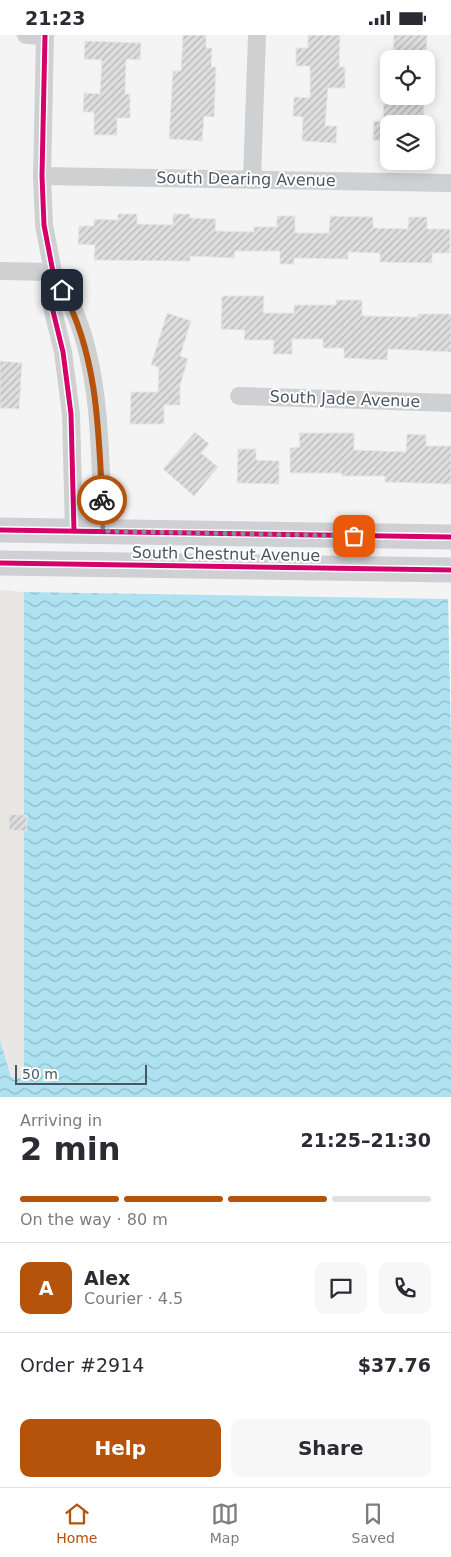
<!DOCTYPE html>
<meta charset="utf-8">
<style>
body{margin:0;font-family:"DejaVu Sans",sans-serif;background:#f7f7f7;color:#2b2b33;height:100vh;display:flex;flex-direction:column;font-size:19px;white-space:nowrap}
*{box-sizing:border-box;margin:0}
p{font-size:16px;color:#7c7c81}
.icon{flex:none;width:28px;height:28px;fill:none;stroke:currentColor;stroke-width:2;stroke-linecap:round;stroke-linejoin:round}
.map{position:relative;height:1062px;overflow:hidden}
.panel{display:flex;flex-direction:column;background:#fff;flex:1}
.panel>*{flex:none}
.fabs{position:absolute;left:380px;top:15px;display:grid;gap:10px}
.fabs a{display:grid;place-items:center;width:55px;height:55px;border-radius:10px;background:#fff;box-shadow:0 2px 12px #0003;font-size:25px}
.scale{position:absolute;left:15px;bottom:12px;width:132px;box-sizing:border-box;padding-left:5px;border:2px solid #4a5661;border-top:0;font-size:14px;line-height:18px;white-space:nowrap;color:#4a5661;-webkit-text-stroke:4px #fff;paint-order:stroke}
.pin{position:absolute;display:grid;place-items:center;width:42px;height:42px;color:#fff;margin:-21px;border-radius:10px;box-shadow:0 2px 8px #0006}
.courier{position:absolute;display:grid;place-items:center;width:50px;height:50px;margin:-25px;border:4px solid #b45309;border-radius:50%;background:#fff;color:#222;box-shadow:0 1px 6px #0007}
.overview em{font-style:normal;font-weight:800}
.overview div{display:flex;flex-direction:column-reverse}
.overview{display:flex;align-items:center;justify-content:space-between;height:85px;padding:0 20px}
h1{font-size:32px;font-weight:800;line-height:38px}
.bar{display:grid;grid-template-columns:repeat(4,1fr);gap:8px 5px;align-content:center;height:60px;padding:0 20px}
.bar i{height:6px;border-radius:4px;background:#e1e1e2}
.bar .current{background:#b45309}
.bar p{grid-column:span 4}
.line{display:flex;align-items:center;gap:12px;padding:0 20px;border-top:1px solid #e1e1e2}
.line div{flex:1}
.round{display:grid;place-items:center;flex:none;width:52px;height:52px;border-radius:10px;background:#f7f7f7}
.action{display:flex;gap:10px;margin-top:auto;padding:10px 20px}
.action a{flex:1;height:58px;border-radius:10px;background:#b45309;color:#fff;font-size:20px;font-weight:800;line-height:58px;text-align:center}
.action a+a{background:#f7f7f7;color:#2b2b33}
.status{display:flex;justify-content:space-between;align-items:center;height:35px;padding:0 25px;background:#fff;direction:ltr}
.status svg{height:14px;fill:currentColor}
.menu{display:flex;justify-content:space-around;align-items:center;height:70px;border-top:1px solid #e1e1e2;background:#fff;font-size:14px;color:#7c7c81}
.menu a{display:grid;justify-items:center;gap:2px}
.menu .current{color:#b45309}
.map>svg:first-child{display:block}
.commercial{fill:#e8e7e3}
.water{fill:url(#water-waves)}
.building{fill:url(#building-hatch);stroke:#e5e6e7}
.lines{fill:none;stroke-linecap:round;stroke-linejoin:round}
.minor{stroke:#ced0d2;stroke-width:18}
.secondary{stroke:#ced0d4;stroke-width:25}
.cycleway-casing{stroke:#fff;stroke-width:8}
.cycleway{stroke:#d6006c;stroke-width:5}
.done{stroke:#868d94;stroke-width:5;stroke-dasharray:0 9}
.route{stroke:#b45309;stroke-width:6}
.labels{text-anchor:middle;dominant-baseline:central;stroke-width:4;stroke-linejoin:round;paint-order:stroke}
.street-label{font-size:16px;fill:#4a5661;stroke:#fff}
</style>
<div class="status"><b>21:23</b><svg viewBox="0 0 49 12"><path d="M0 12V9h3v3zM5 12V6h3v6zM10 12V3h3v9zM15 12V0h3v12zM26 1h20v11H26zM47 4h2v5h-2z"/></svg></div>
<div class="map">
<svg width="451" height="1062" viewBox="0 0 451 1062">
<defs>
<pattern id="water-waves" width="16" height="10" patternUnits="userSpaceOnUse" patternTransform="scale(1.25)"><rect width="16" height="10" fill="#aee2f0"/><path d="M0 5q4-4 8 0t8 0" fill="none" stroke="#90bac6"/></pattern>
<pattern id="building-hatch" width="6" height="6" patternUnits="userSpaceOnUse" patternTransform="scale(1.25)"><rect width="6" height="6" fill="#ddddde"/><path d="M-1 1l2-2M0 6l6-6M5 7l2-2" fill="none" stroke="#b5b6b7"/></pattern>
</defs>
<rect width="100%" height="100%" fill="#f4f4f4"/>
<path class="commercial" d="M 0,555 L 24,557 L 24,1044 L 11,1042 L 0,1005 Z"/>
<path class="water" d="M 24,557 L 448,564 L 451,710 L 451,1062 L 0,1062 L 0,1005 L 11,1042 L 24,1044 Z"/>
<g class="building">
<path d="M 183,0 L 206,0 L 206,13 L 212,13 L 211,32 L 216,32 L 214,82 L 204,81 L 202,106 L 169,104 L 173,36 L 181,36 Z"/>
<path d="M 308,0 L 340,0 L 339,32 L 345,32 L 345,53 L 328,53 L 325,91 L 337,91 L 336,108 L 302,106 L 303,82 L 293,81 L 294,62 L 310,63 L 310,31 L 296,31 L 296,13 L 308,13 Z"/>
<path d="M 394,0 L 427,0 L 426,24 L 393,24 Z"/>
<path d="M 85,6 L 141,8 L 140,25 L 126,24 L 125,59 L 130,59 L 130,83 L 117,83 L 117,100 L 94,100 L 94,77 L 83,77 L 84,58 L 100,59 L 102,25 L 84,24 Z"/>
<path d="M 384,65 L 424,66 L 423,86 L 408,85 L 408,89 L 389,89 L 389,106 L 373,105 L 374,86 L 383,87 Z"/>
<path d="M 118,179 L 137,179 L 137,189 L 173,190 L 173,179 L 190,179 L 190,183 L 216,184 L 215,196 L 254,197 L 254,192 L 277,192 L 277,181 L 295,181 L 295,198 L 329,198 L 330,181 L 373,182 L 373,193 L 408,194 L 409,182 L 427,182 L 427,194 L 450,194 L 450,218 L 432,218 L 432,228 L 380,227 L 380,218 L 348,217 L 348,224 L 294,223 L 294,229 L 280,229 L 280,216 L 235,216 L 234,223 L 190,221 L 190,226 L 94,225 L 95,210 L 78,209 L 79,191 L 94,191 L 94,184 L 118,185 Z"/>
<path d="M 222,261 L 264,261 L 263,278 L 294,278 L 294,270 L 336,270 L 336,265 L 362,265 L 362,281 L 418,282 L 418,279 L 451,279 L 451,317 L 388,314 L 387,325 L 344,323 L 344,313 L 323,313 L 323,304 L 292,304 L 292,319 L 273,319 L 274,305 L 244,305 L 245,295 L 221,294 Z"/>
<path d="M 167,278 L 191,286 L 180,321 L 188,324 L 180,350 L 180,370 L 164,370 L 164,389 L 130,389 L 131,357 L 158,357 L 159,332 L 151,330 Z"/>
<path d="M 0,326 L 22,328 L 19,374 L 0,373 Z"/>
<path d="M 195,397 L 209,409 L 201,418 L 218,432 L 194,461 L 163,434 Z"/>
<path d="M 299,398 L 354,398 L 354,415 L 406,417 L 407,399 L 426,400 L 426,411 L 451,411 L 451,449 L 385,447 L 385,441 L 342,441 L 342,438 L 290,438 L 290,413 L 300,412 Z"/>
<path d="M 238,414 L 256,414 L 256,425 L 279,426 L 279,449 L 237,448 Z"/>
<path d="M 9,779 L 27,780 L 26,796 L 9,795 Z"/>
</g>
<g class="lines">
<g class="minor">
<path d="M 26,0 L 44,1"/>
<path d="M 45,0 L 42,141 L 44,190 L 53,237 L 52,272 L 63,317 L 71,379 L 74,496"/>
<path d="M 42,141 L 451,148"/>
<path d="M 252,145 L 257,0"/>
<path d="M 0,236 L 53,237"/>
<path d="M 53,238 C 59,249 66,260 72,271 C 102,336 100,426 103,496"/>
<path d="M 239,361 L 451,368"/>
</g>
<g class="secondary">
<path d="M 0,495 L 451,502"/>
<path d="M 0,528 L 451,535"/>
</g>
<defs>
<g id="cycleway">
<path d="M 45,0 L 42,141 L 44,190 L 53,237 L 52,272 L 63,317 L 71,379 L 74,496"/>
<path d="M 0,495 L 451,502"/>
<path d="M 0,528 L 451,535"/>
</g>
</defs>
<use href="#cycleway" class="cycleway-casing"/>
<use href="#cycleway" class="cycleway"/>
</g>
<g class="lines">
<path class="done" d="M 102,465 L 103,496 L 354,501"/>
<path class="route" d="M 62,255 C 97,318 99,395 102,465"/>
</g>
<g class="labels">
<g class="street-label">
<text transform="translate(246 144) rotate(1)">South Dearing Avenue</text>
<text transform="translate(345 364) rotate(2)">South Jade Avenue</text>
<text transform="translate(226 519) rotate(1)">South Chestnut Avenue</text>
</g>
</g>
</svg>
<div class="fabs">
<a><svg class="icon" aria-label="locate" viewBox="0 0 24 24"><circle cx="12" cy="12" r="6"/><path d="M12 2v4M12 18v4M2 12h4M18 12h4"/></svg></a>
<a><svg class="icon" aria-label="layers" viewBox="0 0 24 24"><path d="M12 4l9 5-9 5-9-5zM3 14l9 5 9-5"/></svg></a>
</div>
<div class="scale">50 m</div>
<div class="pin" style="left:354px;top:501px;background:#ea580c"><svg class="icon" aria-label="bag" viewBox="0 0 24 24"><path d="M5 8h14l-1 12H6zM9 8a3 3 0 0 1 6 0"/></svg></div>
<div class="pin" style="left:62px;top:255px;background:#1f2937"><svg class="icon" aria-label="home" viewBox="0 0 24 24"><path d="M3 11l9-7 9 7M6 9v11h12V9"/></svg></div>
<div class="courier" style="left:102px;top:465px"><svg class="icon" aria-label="bike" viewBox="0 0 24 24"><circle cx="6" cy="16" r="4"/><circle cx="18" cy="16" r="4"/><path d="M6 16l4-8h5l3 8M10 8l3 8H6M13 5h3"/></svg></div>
</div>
<section class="panel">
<div class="overview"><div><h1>2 min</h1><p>Arriving in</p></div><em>21:25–21:30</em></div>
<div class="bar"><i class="current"></i><i class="current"></i><i class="current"></i><i></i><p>On the way · 80 m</p></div>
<div class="line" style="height:90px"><b class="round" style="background:#b45309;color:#fff">A</b><div><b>Alex</b><p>Courier · 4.5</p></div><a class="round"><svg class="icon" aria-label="chat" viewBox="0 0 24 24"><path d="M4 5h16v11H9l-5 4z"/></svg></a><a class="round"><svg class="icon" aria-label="phone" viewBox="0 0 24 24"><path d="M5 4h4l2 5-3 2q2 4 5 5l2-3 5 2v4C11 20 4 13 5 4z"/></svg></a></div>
<div class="line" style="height:65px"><div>Order #2914</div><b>$37.76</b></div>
<div class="action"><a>Help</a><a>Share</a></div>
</section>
<nav class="menu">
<a class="current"><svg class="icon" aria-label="home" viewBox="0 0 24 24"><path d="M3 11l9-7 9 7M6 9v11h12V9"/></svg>Home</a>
<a><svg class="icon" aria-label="map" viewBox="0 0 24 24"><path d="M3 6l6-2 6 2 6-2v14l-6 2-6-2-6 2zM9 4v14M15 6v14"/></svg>Map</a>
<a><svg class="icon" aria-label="saved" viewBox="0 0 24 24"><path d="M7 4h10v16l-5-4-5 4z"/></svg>Saved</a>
</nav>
